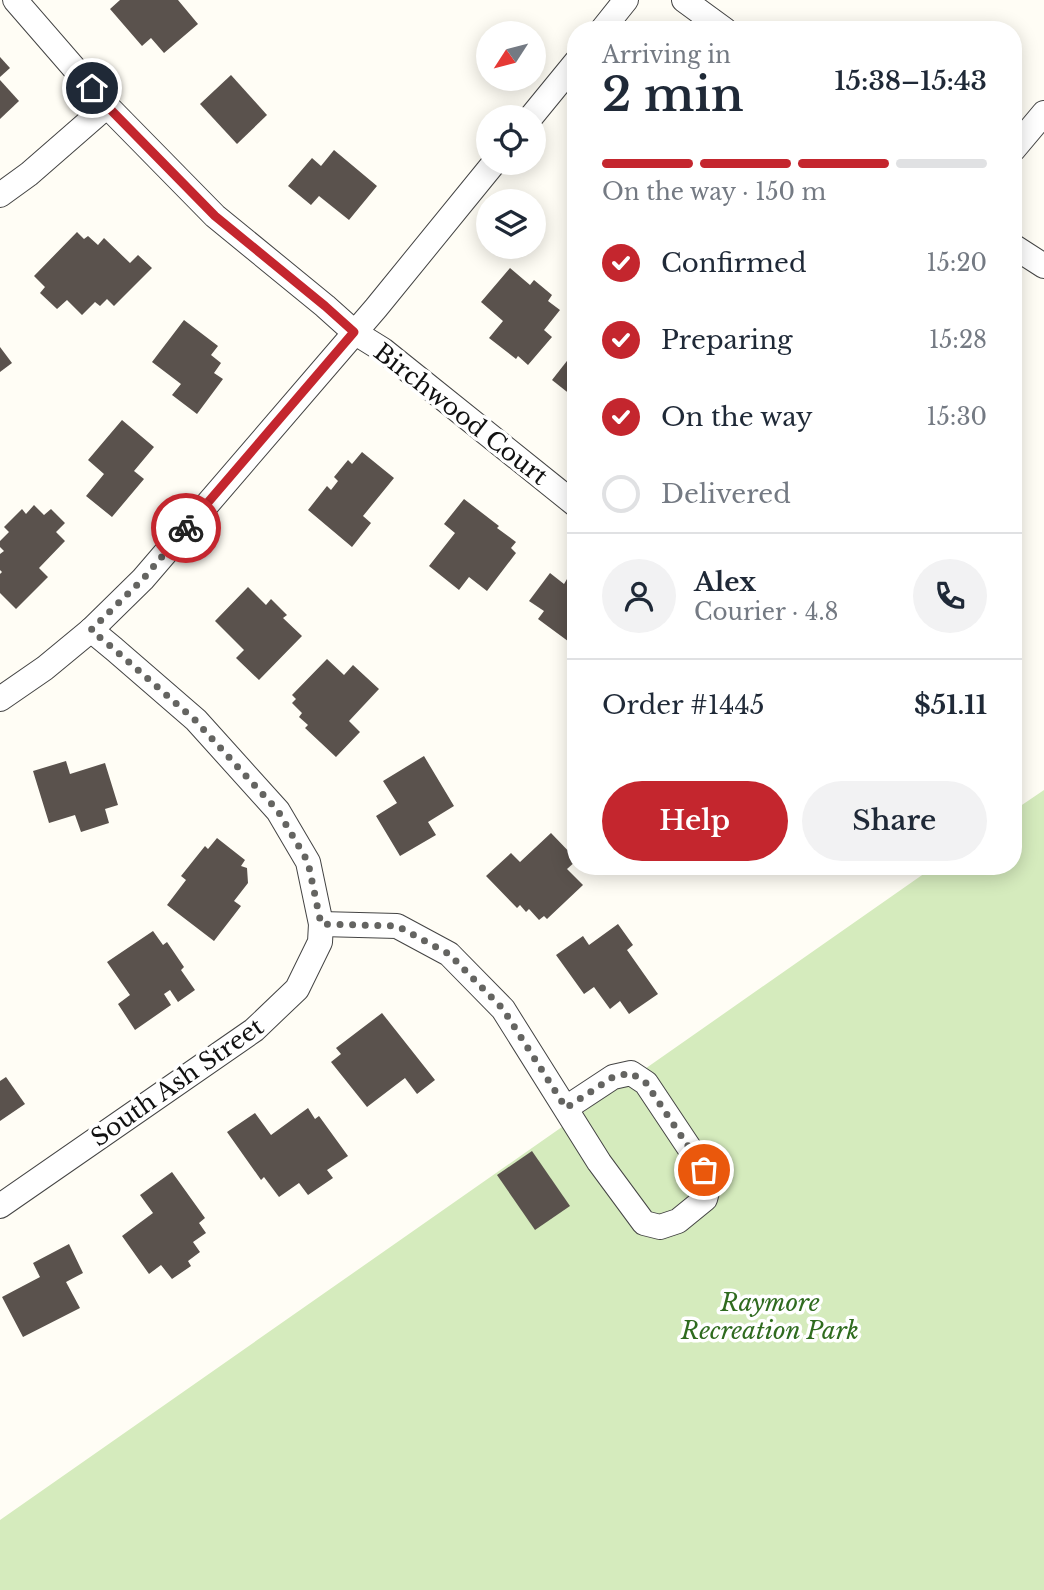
<!DOCTYPE html>
<meta charset="utf-8">
<style>
body{margin:0;font-family:"Libre Baskerville",serif;background:#f2f2f3;color:#1f2937;height:100vh;display:flex;flex-direction:column;font-size:26px;white-space:nowrap}
*{box-sizing:border-box;margin:0}
p{font-size:23px;color:#747a83}
.icon{flex:none;width:38px;height:38px;fill:none;stroke:currentColor;stroke-width:2;stroke-linecap:round;stroke-linejoin:round}
.map{position:relative;flex:1;overflow:hidden}
.details{position:absolute;left:567px;top:21px;width:455px;height:854px;display:flex;flex-direction:column;background:#fff;border-radius:28px;box-shadow:0 4px 18px #0003}
.details>*{flex:none}
.needle{width:46px;rotate:234deg}
.buttons{position:absolute;left:476px;top:21px;display:grid;gap:14px}
.buttons a{display:grid;place-items:center;width:70px;height:70px;border-radius:50%;background:#fff;box-shadow:0 4px 18px #0003;font-size:35px}
.pin{position:absolute;display:grid;place-items:center;width:60px;height:60px;color:#fff;margin:-30px;border:4px solid #fff;border-radius:50%;box-shadow:0 2px 7px #0007}
.courier{position:absolute;display:grid;place-items:center;width:70px;height:70px;margin:-35px;border:5px solid #c4262e;border-radius:50%;background:#fff;color:#222;box-shadow:0 2px 9px #0007}
.headline em{font-style:normal;font-weight:600}
.headline div{display:flex;flex-direction:column-reverse}
.headline{display:flex;align-items:center;justify-content:space-between;height:119px;padding:0 35px}
h1{font-size:46px;font-weight:600;line-height:52px}
.bar{display:grid;grid-template-columns:repeat(4,1fr);gap:10px 7px;align-content:center;height:84px;padding:0 35px}
.bar i{height:9px;border-radius:5px;background:#e0e1e3}
.bar .active{background:#c4262e}
.bar p{grid-column:span 4}
.line{display:flex;align-items:center;gap:18px;padding:0 35px;border-top:2px solid #e0e1e3}
.line div{flex:1}
.round{display:grid;place-items:center;flex:none;width:74px;height:74px;border-radius:37px;background:#f2f2f3}
ol{padding:0 35px;list-style:none}
li{display:flex;align-items:center;gap:21px;height:77px}
li p{margin-inline-start:auto}
li .icon{padding:7px;border-radius:50%;background:#c4262e;color:#fff;stroke-width:4}
li:last-child{color:#747a83}
li i{width:38px;height:38px;border:4px solid #e0e1e3;border-radius:50%}
.button{display:flex;gap:14px;margin-top:auto;padding:14px 35px}
.button a{flex:1;height:80px;border-radius:42px;background:#c4262e;color:#fff;font-size:28px;font-weight:600;line-height:80px;text-align:center}
.button a+a{background:#f2f2f3;color:#1f2937}
.map>svg:first-child{display:block}
.green{fill:#d5ebbd}
.building{fill:#5a524d}
.lines{fill:none;stroke-linecap:round;stroke-linejoin:round}
.street-casing{stroke:#444;stroke-width:26}
.street{stroke:#fff;stroke-width:24}
.done{stroke:#646461;stroke-width:7;stroke-dasharray:0 12.6}
.route{stroke:#c4262e;stroke-width:9}
.labels{text-anchor:middle;dominant-baseline:central;stroke-width:7;stroke-linejoin:round;paint-order:stroke}
.street-label{font-size:24px;fill:#111;stroke:#fff}
.park-label{font-size:24px;font-style:italic;fill:#2f6b1f;stroke:#fff}
</style>
<div class="map">
<svg width="1044" height="1590" viewBox="0 0 1044 1590">
<rect width="100%" height="100%" fill="#fffdf5"/>
<path class="green" d="M 1044,790 L 1044,1590 L 0,1590 L 0,1520 L 935,866 L 1013,866 L 1013,811 Z"/>
<g class="building">
<path d="M 120,0 L 178,0 L 198,24 L 164,53 L 151,38 L 142,46 L 110,9 Z"/>
<path d="M 0,57 L 10,68 L 0,77 Z"/>
<path d="M 231,75 L 267,115 L 237,144 L 200,104 Z"/>
<path d="M 0,80 L 19,101 L 0,119 Z"/>
<path d="M 334,150 L 377,186 L 349,220 L 319,196 L 311,205 L 288,186 L 312,158 L 321,166 Z"/>
<path d="M 77,232 L 84,239 L 88,236 L 98,245 L 104,238 L 130,263 L 138,255 L 152,268 L 114,306 L 107,299 L 100,306 L 95,302 L 82,315 L 67,300 L 57,309 L 40,293 L 45,287 L 34,276 Z"/>
<path d="M 510,268 L 530,285 L 534,280 L 552,295 L 548,301 L 560,310 L 544,330 L 552,337 L 528,365 L 518,356 L 516,359 L 489,338 L 503,321 L 481,302 Z"/>
<path d="M 184,320 L 218,346 L 211,355 L 221,363 L 214,373 L 223,379 L 197,414 L 172,395 L 181,384 L 152,362 Z"/>
<path d="M 0,347 L 12,363 L 0,372 Z"/>
<path d="M 574,352 L 576,354 L 576,399 L 552,380 Z"/>
<path d="M 122,420 L 154,447 L 134,471 L 144,479 L 112,517 L 86,496 L 104,474 L 88,460 Z"/>
<path d="M 362,452 L 394,478 L 363,516 L 371,523 L 352,547 L 308,510 L 327,486 L 331,490 L 338,481 L 334,477 L 348,460 L 352,464 Z"/>
<path d="M 464,499 L 499,526 L 497,528 L 516,542 L 511,548 L 516,553 L 487,591 L 469,577 L 459,590 L 429,566 L 455,533 L 444,524 Z"/>
<path d="M 34,505 L 44,515 L 51,509 L 65,523 L 56,532 L 65,541 L 39,568 L 48,577 L 16,609 L 0,593 L 0,574 L 2,572 L 0,570 L 0,554 L 4,551 L 0,547 L 0,541 L 9,532 L 4,527 L 22,509 L 26,514 Z"/>
<path d="M 550,573 L 564,584 L 567,579 L 576,585 L 576,647 L 538,619 L 544,611 L 529,601 Z"/>
<path d="M 248,587 L 266,605 L 271,599 L 287,615 L 283,618 L 302,636 L 259,680 L 236,658 L 244,650 L 215,621 Z"/>
<path d="M 327,659 L 344,675 L 353,665 L 379,689 L 349,721 L 360,732 L 336,757 L 305,728 L 308,725 L 299,717 L 302,713 L 292,703 L 296,699 L 292,695 Z"/>
<path d="M 424,756 L 454,806 L 428,822 L 436,835 L 400,856 L 376,816 L 397,803 L 383,781 Z"/>
<path d="M 66,761 L 70,774 L 105,763 L 118,805 L 105,809 L 109,823 L 81,832 L 75,815 L 49,823 L 33,771 Z"/>
<path d="M 551,833 L 576,859 L 576,861 L 567,869 L 583,885 L 547,919 L 544,916 L 539,920 L 529,909 L 526,912 L 520,905 L 517,908 L 486,876 L 511,853 L 520,862 Z"/>
<path d="M 217,838 L 245,860 L 241,866 L 247,868 L 248,883 L 234,901 L 241,906 L 214,941 L 167,905 L 186,880 L 181,876 L 205,846 L 208,849 Z"/>
<path d="M 618,924 L 633,945 L 627,950 L 658,994 L 629,1014 L 620,1001 L 610,1009 L 594,987 L 584,994 L 556,955 L 583,936 L 589,945 Z"/>
<path d="M 153,931 L 163,945 L 167,942 L 184,967 L 181,970 L 195,990 L 178,1002 L 170,990 L 164,994 L 171,1005 L 135,1030 L 118,1004 L 130,995 L 107,962 Z"/>
<path d="M 382,1013 L 435,1080 L 417,1094 L 405,1078 L 367,1107 L 331,1062 L 341,1054 L 336,1048 Z"/>
<path d="M 6,1077 L 25,1104 L 0,1121 L 0,1081 Z"/>
<path d="M 308,1108 L 315,1119 L 319,1116 L 348,1156 L 327,1170 L 333,1178 L 308,1195 L 299,1183 L 279,1197 L 264,1177 L 261,1180 L 227,1132 L 255,1113 L 271,1135 Z"/>
<path d="M 532,1151 L 570,1206 L 535,1230 L 497,1175 Z"/>
<path d="M 172,1172 L 205,1218 L 199,1223 L 206,1233 L 193,1242 L 200,1252 L 188,1261 L 191,1266 L 172,1279 L 161,1265 L 149,1274 L 122,1236 L 153,1213 L 140,1195 Z"/>
<path d="M 69,1244 L 83,1273 L 66,1282 L 80,1308 L 23,1337 L 2,1297 L 40,1277 L 33,1263 Z"/>
</g>
<g class="lines">
<defs>
<g id="street">
<path d="M 15,0 L 107,106 L 215,216 L 325,306 L 354,332 L 383,350 L 576,505"/>
<path d="M 684,0 L 725,30"/>
<path d="M 602,30 L 626,0"/>
<path d="M 531,117 L 576,62"/>
<path d="M 1013,150 L 1044,113"/>
<path d="M 0,195 L 29,174 L 107,106"/>
<path d="M 1013,246 L 1044,266"/>
<path d="M 0,699 L 45,668 L 91,630 L 143,579 L 376,308 L 494,163"/>
<path d="M 321,924 L 397,926 L 449,954 L 503,1009 L 599,1162 L 644,1223 L 660,1227 L 678,1221 L 705,1199 L 708,1188 L 704,1170 L 646,1083 L 631,1073 L 613,1077 L 566,1108"/>
<path d="M 0,1206 L 254,1030 L 297,989 L 320,942 L 321,924 L 308,862 L 278,811 L 196,720 L 114,649 L 91,630"/>
</g>
</defs>
<use href="#street" class="street-casing"/>
<use href="#street" class="street"/>
</g>
<g class="lines">
<path class="done" d="M 186,528 L 143,579 L 91,630 L 114,649 L 195,720 L 278,811 L 308,862 L 321,924 L 397,926 L 449,954 L 503,1009 L 566,1108 L 613,1077 L 631,1073 L 646,1083 L 704,1170"/>
<path class="route" d="M 92,88 L 107,106 L 215,216 L 325,306 L 354,332 L 186,528"/>
</g>
<g class="labels">
<g class="street-label">
<text transform="translate(461 414) rotate(38)">Birchwood Court</text>
<text transform="translate(177 1082) rotate(-35)">South Ash Street</text>
</g>
<g class="park-label">
<text x="770" y="1302">Raymore<tspan x="770" dy="28">Recreation Park</tspan></text>
</g>
</g>
</svg>
<div class="buttons">
<a><svg class="needle" viewBox="-14 -14 28 28"><path d="M0-13l5 13h-10z" fill="#e53935"/><path d="M0 13l5-13h-10z" fill="#747a83"/></svg></a>
<a><svg class="icon" aria-label="locate" viewBox="0 0 24 24"><circle cx="12" cy="12" r="6"/><path d="M12 2v4M12 18v4M2 12h4M18 12h4"/></svg></a>
<a><svg class="icon" aria-label="layers" viewBox="0 0 24 24"><path d="M12 4l9 5-9 5-9-5zM3 14l9 5 9-5"/></svg></a>
</div>
<div class="pin" style="left:704px;top:1170px;background:#ea580c"><svg class="icon" aria-label="bag" viewBox="0 0 24 24"><path d="M5 8h14l-1 12H6zM9 8a3 3 0 0 1 6 0"/></svg></div>
<div class="pin" style="left:92px;top:88px;background:#1f2937"><svg class="icon" aria-label="home" viewBox="0 0 24 24"><path d="M3 11l9-7 9 7M6 9v11h12V9"/></svg></div>
<div class="courier" style="left:186px;top:528px"><svg class="icon" aria-label="bike" viewBox="0 0 24 24"><circle cx="6" cy="16" r="4"/><circle cx="18" cy="16" r="4"/><path d="M6 16l4-8h5l3 8M10 8l3 8H6M13 5h3"/></svg></div>
<section class="details">
<div class="headline"><div><h1>2 min</h1><p>Arriving in</p></div><em>15:38–15:43</em></div>
<div class="bar"><i class="active"></i><i class="active"></i><i class="active"></i><i></i><p>On the way · 150 m</p></div>
<ol>
<li><svg class="icon" aria-label="check" viewBox="0 0 24 24"><path d="M5 12l5 5 9-10"/></svg>Confirmed<p>15:20</p></li>
<li><svg class="icon" aria-label="check" viewBox="0 0 24 24"><path d="M5 12l5 5 9-10"/></svg>Preparing<p>15:28</p></li>
<li><svg class="icon" aria-label="check" viewBox="0 0 24 24"><path d="M5 12l5 5 9-10"/></svg>On the way<p>15:30</p></li>
<li><i></i>Delivered</li>
</ol>
<div class="line" style="height:126px"><a class="round"><svg class="icon" aria-label="person" viewBox="0 0 24 24"><circle cx="12" cy="8" r="4"/><path d="M4 21q1-7 8-7t8 7"/></svg></a><div><b>Alex</b><p>Courier · 4.8</p></div><a class="round"><svg class="icon" aria-label="phone" viewBox="0 0 24 24"><path d="M5 4h4l2 5-3 2q2 4 5 5l2-3 5 2v4C11 20 4 13 5 4z"/></svg></a></div>
<div class="line" style="height:91px"><div>Order #1445</div><b>$51.11</b></div>
<div class="button"><a>Help</a><a>Share</a></div>
</section>
</div>
